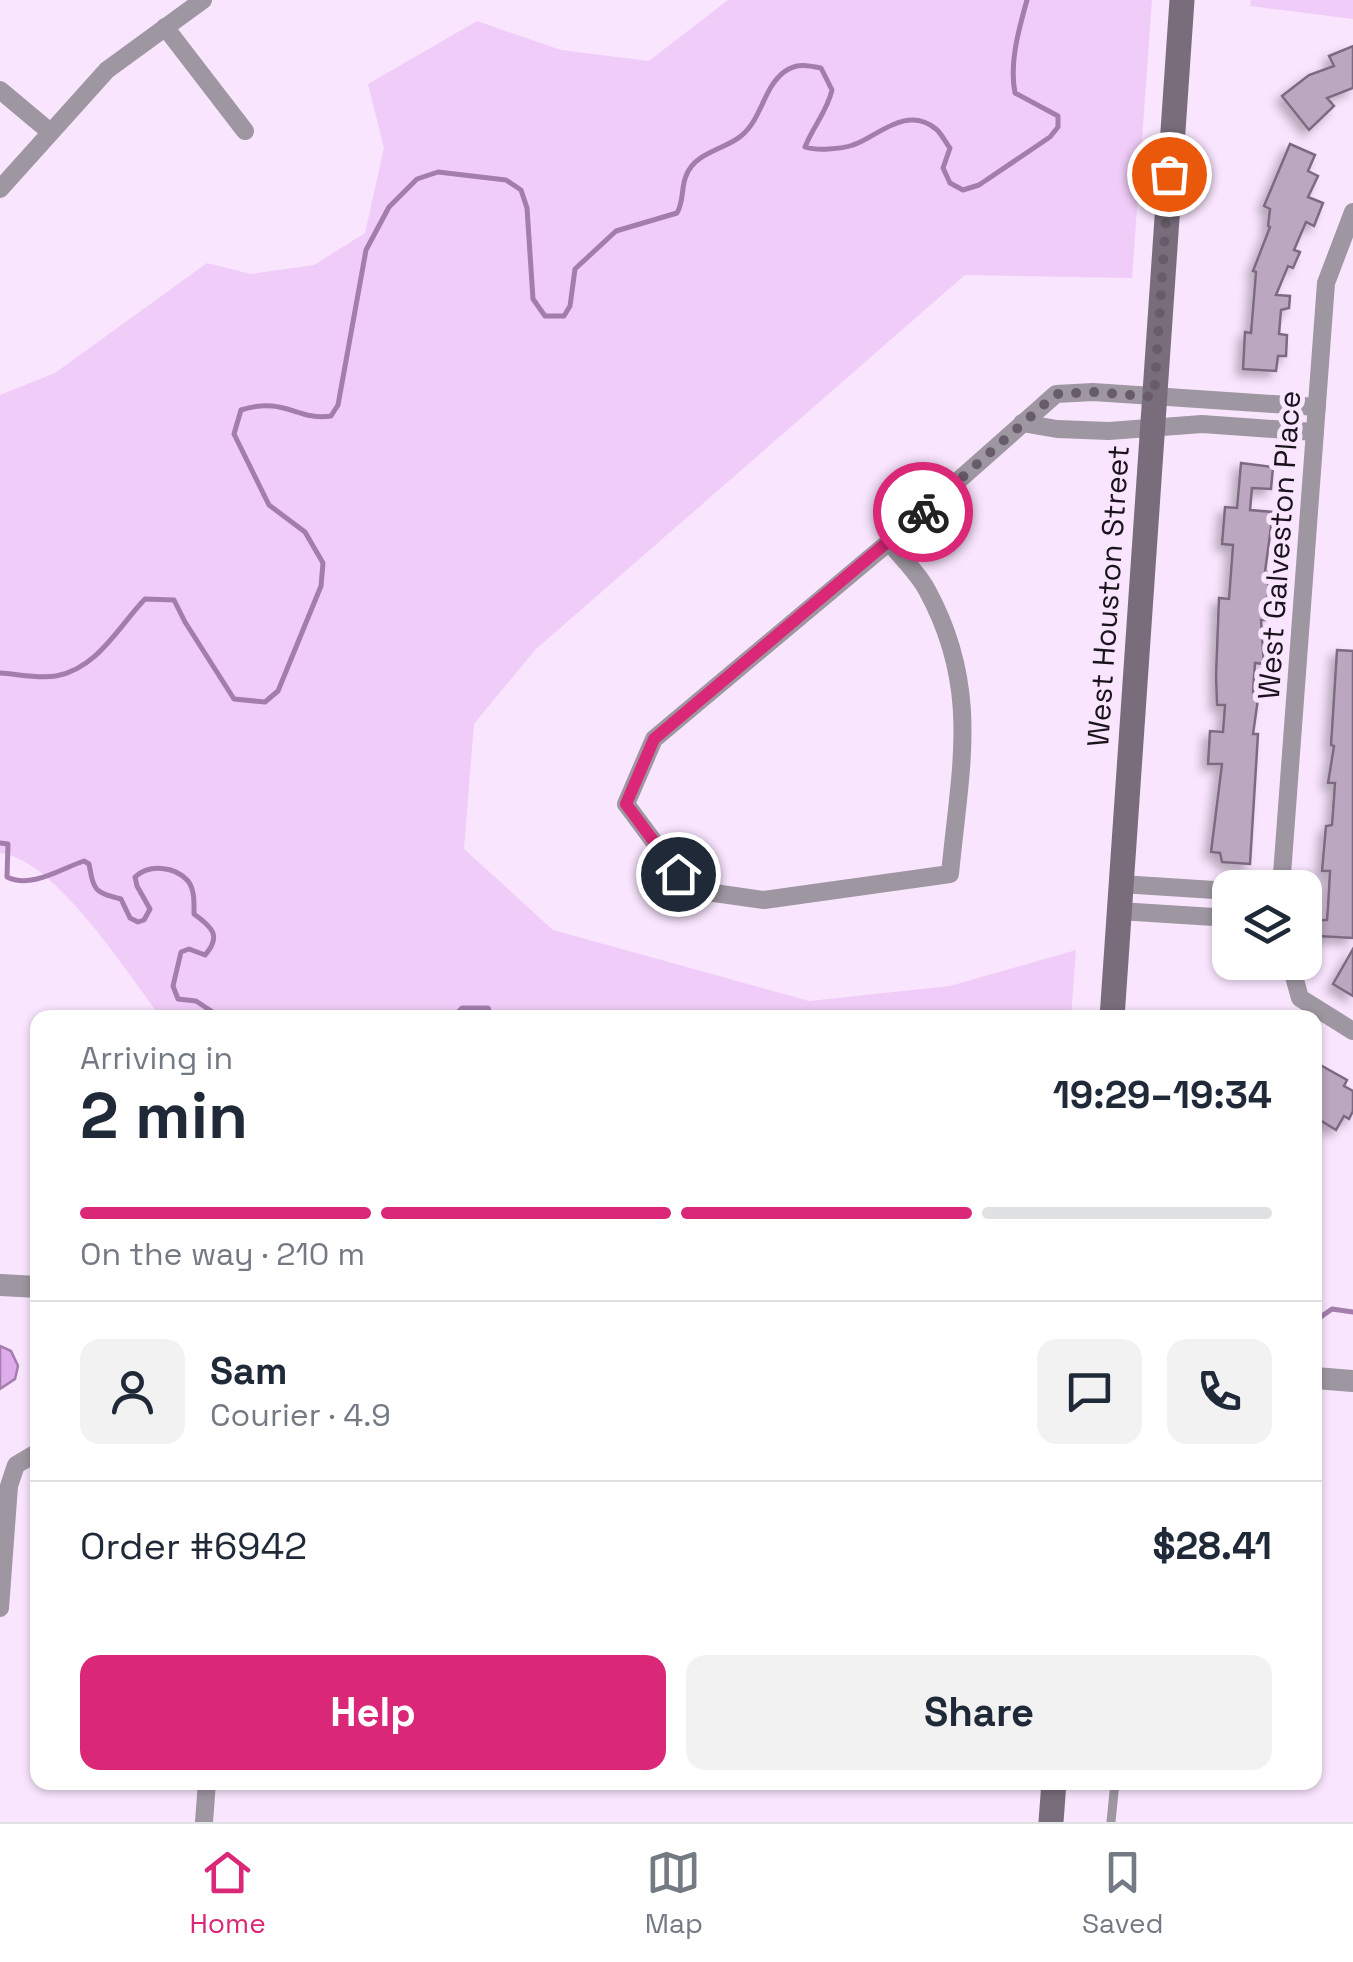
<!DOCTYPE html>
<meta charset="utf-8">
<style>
body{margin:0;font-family:"Space Grotesk",sans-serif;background:#f2f2f3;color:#1f2937;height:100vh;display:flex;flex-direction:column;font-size:38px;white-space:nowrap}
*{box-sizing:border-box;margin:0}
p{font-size:32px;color:#747a83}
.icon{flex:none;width:55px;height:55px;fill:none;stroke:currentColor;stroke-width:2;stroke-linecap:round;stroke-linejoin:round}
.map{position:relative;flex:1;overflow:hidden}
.details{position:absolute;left:30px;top:1010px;width:1292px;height:780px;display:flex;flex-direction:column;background:#fff;border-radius:20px;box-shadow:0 2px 8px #0004}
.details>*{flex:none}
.buttons{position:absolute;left:1212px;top:870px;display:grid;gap:20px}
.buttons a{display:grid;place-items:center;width:110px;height:110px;border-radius:20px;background:#fff;box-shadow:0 2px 8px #0004;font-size:50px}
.pin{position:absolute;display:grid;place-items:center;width:85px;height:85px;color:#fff;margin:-42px;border:5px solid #fff;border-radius:50%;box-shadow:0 2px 10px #0007}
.courier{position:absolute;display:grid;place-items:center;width:100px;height:100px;margin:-50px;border:8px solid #db2777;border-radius:50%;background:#fff;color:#222;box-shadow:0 2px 12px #0007}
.headline em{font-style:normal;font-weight:600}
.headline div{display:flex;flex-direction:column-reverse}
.headline{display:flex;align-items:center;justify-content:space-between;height:170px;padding:0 50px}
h1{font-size:65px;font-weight:600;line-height:75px}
.bar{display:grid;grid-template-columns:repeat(4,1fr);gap:15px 10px;align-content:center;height:120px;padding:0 50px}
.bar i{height:12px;border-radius:8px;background:#e0e1e3}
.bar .on{background:#db2777}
.bar p{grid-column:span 4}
.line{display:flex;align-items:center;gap:25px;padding:0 50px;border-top:2px solid #e0e1e3}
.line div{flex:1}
.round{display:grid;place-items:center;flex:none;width:105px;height:105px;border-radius:20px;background:#f2f2f3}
.action{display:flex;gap:20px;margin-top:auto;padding:20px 50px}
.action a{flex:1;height:115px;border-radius:20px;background:#db2777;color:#fff;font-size:40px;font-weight:600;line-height:115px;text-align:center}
.action a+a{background:#f2f2f3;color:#1f2937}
.dock{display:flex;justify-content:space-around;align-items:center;height:140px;border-top:2px solid #e0e1e3;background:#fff;font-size:28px;color:#747a83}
.dock a{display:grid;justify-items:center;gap:5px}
.dock .on{color:#db2777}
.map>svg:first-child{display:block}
.green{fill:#f0cdf8}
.water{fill:#deacea;stroke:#a37eac;stroke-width:2.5}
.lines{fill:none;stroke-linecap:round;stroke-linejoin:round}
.stream{stroke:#a37eac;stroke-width:5}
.building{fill:#bba7bf;stroke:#7d6b81;stroke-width:2.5;filter:url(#shadow)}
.service{stroke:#9e96a0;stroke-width:9}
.minor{stroke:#9e96a0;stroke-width:18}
.tertiary{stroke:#9e96a0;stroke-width:22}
.secondary{stroke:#796d7c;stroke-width:25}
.done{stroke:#685c6b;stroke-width:10;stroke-dasharray:0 18}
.route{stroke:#db2777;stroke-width:12}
.labels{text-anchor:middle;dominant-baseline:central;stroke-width:10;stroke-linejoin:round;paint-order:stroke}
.street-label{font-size:30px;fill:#1a131c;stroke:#f9e5fe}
</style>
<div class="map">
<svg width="1353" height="1822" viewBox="0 0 1353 1822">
<defs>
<filter id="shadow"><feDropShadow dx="-6" dy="6" stdDeviation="5" flood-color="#0004"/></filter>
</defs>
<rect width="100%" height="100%" fill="#f9e5fe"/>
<g class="green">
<path d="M 728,0 L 1152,0 L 1132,278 L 965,275 L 535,650 L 474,724 L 464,849 L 553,930 L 809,1001 L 950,986 L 1076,950 L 1071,1017 L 161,1017 C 127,973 55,859 0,853 L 0,395 L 55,373 L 207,263 L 251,274 L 314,265 L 365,233 L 384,148 L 368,84 L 477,21 L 561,50 L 649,61 Z"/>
<path d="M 1251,0 L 1353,0 L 1353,19 L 1250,6 Z"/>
</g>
<path class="water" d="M 0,1346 L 11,1351 L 18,1366 L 15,1379 L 0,1389 Z"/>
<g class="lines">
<g class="stream">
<path d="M 0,673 C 17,674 39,679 56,676 C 98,668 118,627 145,599 L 174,600 L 185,622 L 234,699 L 265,702 L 278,691 L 321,586 L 323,563 L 305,532 L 269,505 L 234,434 L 241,410 C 286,396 296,421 331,416 L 338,405 L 366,250 L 389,207 L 417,179 L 438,172 L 506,180 L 521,190 L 527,208 L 533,299 L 545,316 L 564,316 L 570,306 L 575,269 L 616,231 L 677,213 C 684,201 681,188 686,176 C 695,152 724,150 741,136 C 762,119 763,88 784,72 C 796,63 807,65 821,68 L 832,90 C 827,112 813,126 805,147 C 817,151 841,149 853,145 C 876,138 906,104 936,129 C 941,133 946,143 950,148 L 943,168 L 950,183 L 963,190 L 979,185 L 1050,137 L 1058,127 L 1058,116 L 1015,93 C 1009,62 1019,29 1027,0"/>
<path d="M 0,843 L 8,844 L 7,877 C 31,889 60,869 84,861 L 89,864 C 94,891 94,892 121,899 L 130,918 L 138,922 L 144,920 L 150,909 L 137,886 L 135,877 C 149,864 175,866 188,881 C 195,890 194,904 194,914 C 212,927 222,936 205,955 L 189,949 L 181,952 L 173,986 L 178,999 L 196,1001 L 222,1018"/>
<path d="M 453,1018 L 462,1008 L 488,1008 L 492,1018"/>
<path d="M 1315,1321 L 1332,1309 L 1353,1312"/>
</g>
</g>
<g class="building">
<path d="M 1353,46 L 1353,88 L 1327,98 L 1334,106 L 1309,130 L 1282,96 L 1309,75 L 1334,66 L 1329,56 Z"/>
<path d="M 1290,144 L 1315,155 L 1308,171 L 1318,176 L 1308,197 L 1323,203 L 1314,226 L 1306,222 L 1294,250 L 1300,252 L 1293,268 L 1288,266 L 1276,295 L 1290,296 L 1289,308 L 1281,310 L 1279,334 L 1287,335 L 1286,356 L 1278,356 L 1276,371 L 1243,369 L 1245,332 L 1251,333 L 1256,272 L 1253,271 L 1270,227 L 1268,226 L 1270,209 L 1264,206 Z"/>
<path d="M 1241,463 L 1273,467 L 1271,489 L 1252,488 L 1250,510 L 1273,512 L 1265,572 L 1269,572 L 1266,620 L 1261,620 L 1264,664 L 1255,663 L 1253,692 L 1259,692 L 1253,734 L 1258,734 L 1250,864 L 1222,862 L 1220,853 L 1211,852 L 1222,764 L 1208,764 L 1210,731 L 1223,732 L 1225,705 L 1217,705 L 1216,675 L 1219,598 L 1229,599 L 1233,545 L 1222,544 L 1225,507 L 1237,508 Z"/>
<path d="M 1337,650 L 1353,651 L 1353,938 L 1318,936 L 1320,920 L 1327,920 L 1328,907 L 1330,871 L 1322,871 L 1326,826 L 1332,825 L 1335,783 L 1328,783 L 1334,746 L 1331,745 Z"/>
<path d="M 1353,949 L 1353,996 L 1333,984 Z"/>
<path d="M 1315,1062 L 1347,1080 L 1344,1086 L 1353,1091 L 1353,1111 L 1349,1119 L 1344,1116 L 1336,1130 L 1315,1117 Z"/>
</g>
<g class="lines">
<path class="service" d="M 1111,1822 L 1115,1782"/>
<g class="minor">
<path d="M 165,27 L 245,131"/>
<path d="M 0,90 L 49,131"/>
<path d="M 0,189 L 107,70 L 203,0"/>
<path d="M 1022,423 L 1057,429 L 1109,431 L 1202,424 L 1315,432"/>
<path d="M 889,542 C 901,557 918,573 927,590 C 981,689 960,768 950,874 L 764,900 L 714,893 L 678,874 L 626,804 L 654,739 L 889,542 L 1056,394 L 1093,392 L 1317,407"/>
<path d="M 1121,884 L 1230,891"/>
<path d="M 1281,888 L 1326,283 L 1353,212"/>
<path d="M 1119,911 L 1230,918"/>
<path d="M 1290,962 L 1300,998 L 1353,1031"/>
<path d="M 0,1608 L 9,1486 L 16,1465 L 38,1452"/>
<path d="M 204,1822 L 207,1782"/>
</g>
<g class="tertiary">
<path d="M 0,1285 L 38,1287"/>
<path d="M 1315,1378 L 1353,1381"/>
</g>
<g class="secondary">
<path d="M 1112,1018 L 1182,0"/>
<path d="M 1051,1822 L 1054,1782"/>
</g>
</g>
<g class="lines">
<path class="done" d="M 923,512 L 1056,394 L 1093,392 L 1154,397 L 1169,174"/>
<path class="route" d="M 678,874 L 626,804 L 654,739 L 923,512"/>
</g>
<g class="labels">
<g class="street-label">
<text transform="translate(1279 545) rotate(-86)">West Galveston Place</text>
<text transform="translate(1108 596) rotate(-86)">West Houston Street</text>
</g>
</g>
</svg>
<div class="buttons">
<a><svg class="icon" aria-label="layers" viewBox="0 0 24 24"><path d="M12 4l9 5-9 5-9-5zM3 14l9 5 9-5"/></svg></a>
</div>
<div class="pin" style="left:1169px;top:174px;background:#ea580c"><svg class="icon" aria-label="bag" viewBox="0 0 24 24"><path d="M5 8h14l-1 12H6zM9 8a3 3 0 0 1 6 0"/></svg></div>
<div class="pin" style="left:678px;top:874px;background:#1f2937"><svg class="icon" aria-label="home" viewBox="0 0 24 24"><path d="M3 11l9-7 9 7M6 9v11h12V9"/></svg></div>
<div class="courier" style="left:923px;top:512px"><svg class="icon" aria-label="bike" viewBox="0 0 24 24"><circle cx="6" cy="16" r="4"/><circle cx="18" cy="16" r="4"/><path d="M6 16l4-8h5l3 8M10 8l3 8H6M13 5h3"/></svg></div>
<section class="details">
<div class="headline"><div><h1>2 min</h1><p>Arriving in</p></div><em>19:29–19:34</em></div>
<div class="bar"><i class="on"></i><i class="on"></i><i class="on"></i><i></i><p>On the way · 210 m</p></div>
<div class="line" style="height:180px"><a class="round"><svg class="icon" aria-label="person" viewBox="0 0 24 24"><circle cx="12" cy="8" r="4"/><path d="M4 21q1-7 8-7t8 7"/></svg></a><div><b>Sam</b><p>Courier · 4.9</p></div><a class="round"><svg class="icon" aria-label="chat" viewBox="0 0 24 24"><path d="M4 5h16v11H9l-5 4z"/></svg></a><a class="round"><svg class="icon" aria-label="phone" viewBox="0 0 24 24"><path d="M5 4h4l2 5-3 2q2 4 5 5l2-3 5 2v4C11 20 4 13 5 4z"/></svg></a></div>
<div class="line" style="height:130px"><div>Order #6942</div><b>$28.41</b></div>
<div class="action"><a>Help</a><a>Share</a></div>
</section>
</div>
<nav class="dock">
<a class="on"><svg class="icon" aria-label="home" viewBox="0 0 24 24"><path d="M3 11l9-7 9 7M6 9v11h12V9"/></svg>Home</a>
<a><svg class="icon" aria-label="map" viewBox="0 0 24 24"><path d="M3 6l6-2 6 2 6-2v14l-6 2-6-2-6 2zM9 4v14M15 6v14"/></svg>Map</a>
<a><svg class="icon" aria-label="saved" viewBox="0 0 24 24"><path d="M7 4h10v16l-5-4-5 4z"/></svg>Saved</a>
</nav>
